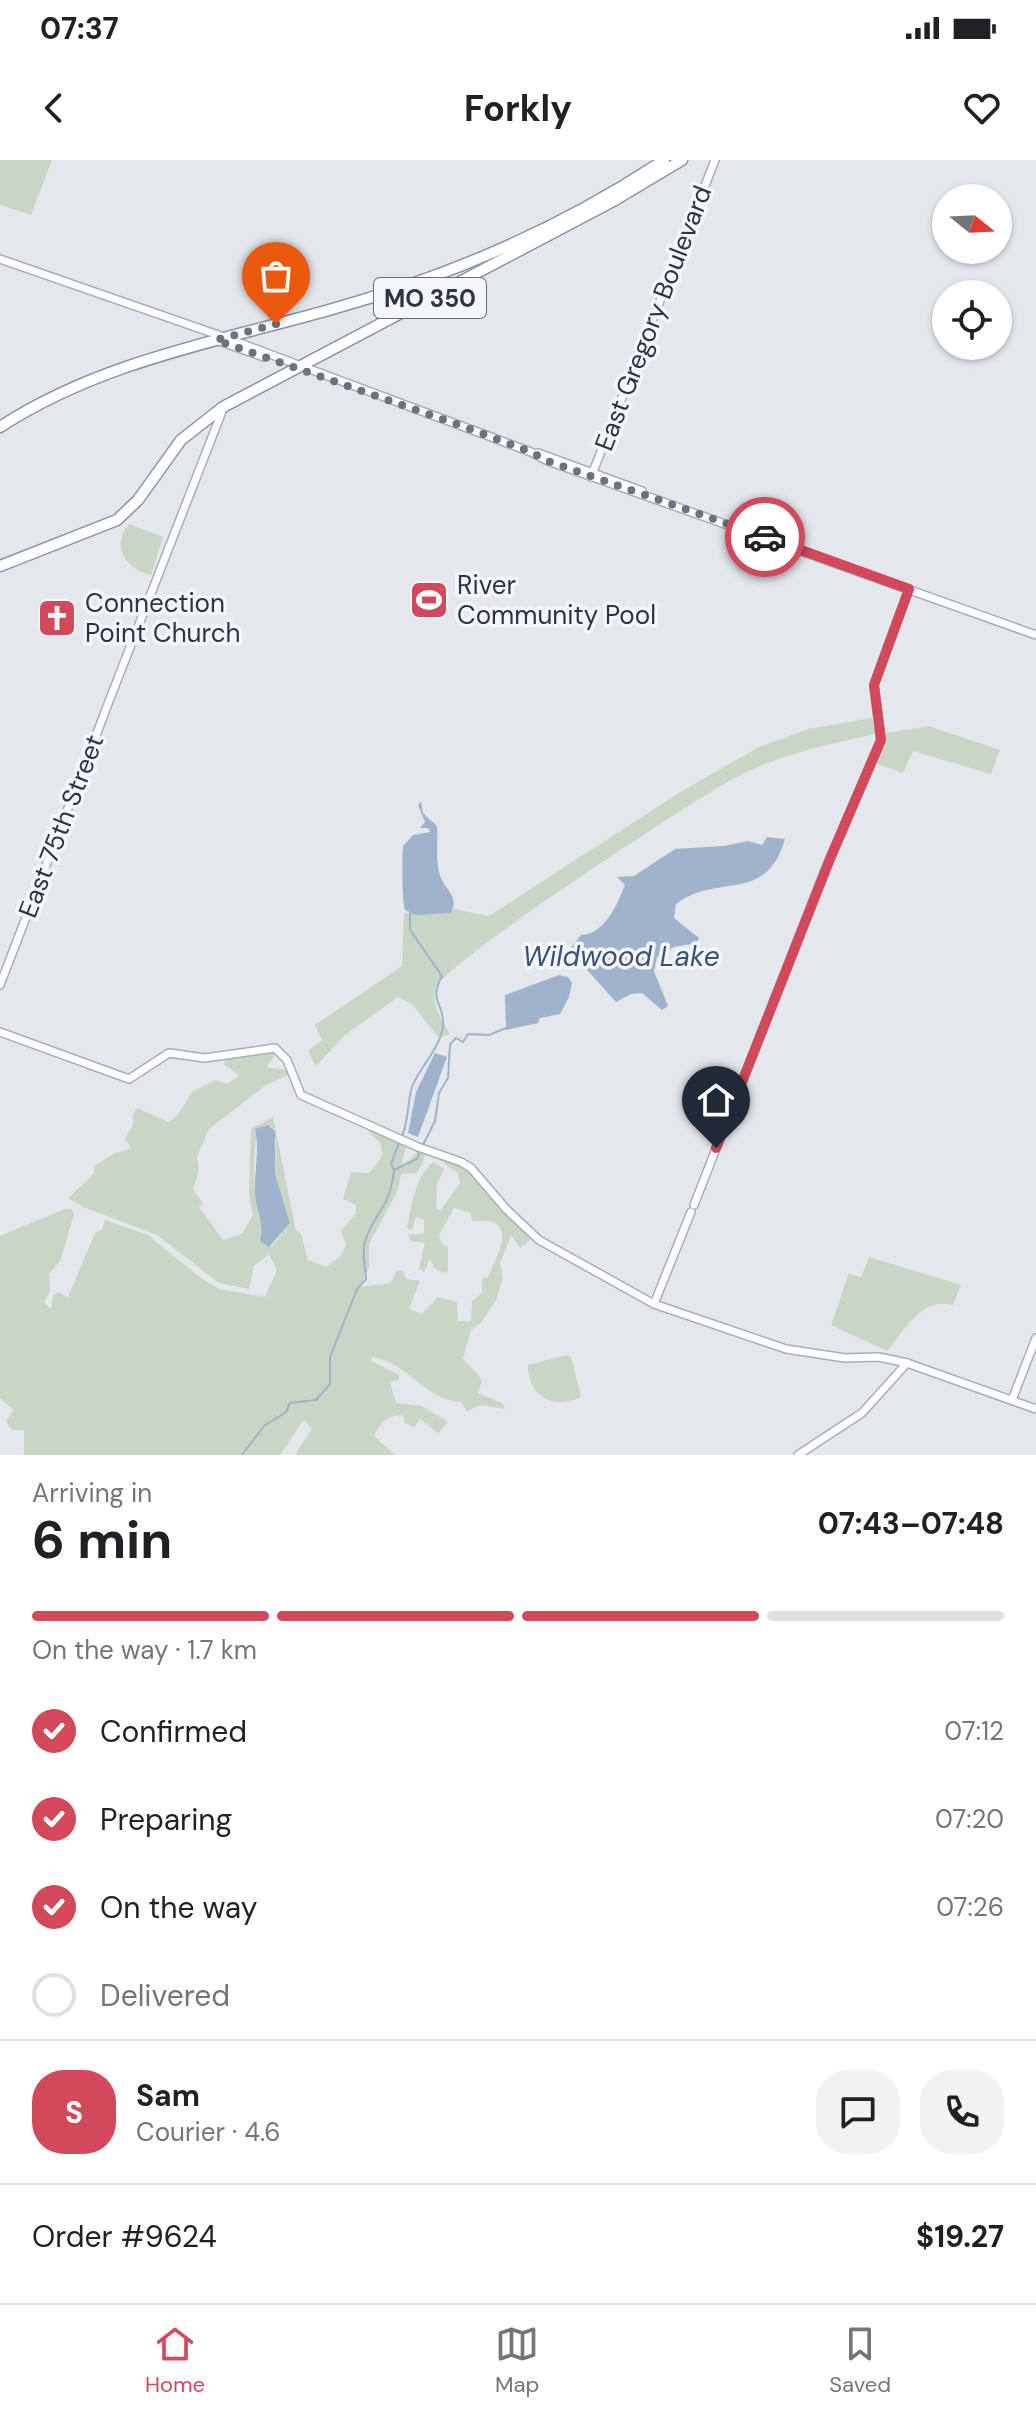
<!DOCTYPE html>
<meta charset="utf-8">
<style>
body{margin:0;font-family:"DM Sans",sans-serif;background:#f2f2f2;color:#202124;height:100vh;display:flex;flex-direction:column;font-size:30px;white-space:nowrap}
*{box-sizing:border-box;margin:0}
p{font-size:26px;color:#757577}
.icon{flex:none;width:44px;height:44px;fill:none;stroke:currentColor;stroke-width:2;stroke-linecap:round;stroke-linejoin:round}
.map{position:relative;height:1295px;overflow:hidden}
.details{display:flex;flex-direction:column;background:#fff;flex:1}
.details>*{flex:none}
.needle{width:52px;rotate:108deg}
.controls{position:absolute;left:932px;top:24px;display:grid;gap:16px}
.controls a{display:grid;place-items:center;width:80px;height:80px;border-radius:50%;background:#fff;box-shadow:0 2px 6px #0004;font-size:40px}
.pin{position:absolute;display:grid;place-items:center;width:68px;height:68px;color:#fff;margin:-82px -34px;border-radius:50% 50% 50% 0;rotate:-45deg;box-shadow:0 0 8px #0007}
.pin .icon{rotate:45deg}
.courier{position:absolute;display:grid;place-items:center;width:80px;height:80px;margin:-40px;border:6px solid #d1495b;border-radius:50%;background:#fff;color:#222;box-shadow:0 2px 10px #0007}
.overview em{font-style:normal;font-weight:700}
.overview div{display:flex;flex-direction:column-reverse}
.overview{display:flex;align-items:center;justify-content:space-between;height:136px;padding:0 32px}
h1{font-size:52px;font-weight:700;line-height:60px}
.bar{display:grid;grid-template-columns:repeat(4,1fr);gap:12px 8px;align-content:center;height:96px;padding:0 32px}
.bar i{height:10px;border-radius:6px;background:#e0e0e0}
.bar .selected{background:#d1495b}
.bar p{grid-column:span 4}
.line{display:flex;align-items:center;gap:20px;padding:0 32px;border-top:2px solid #e0e0e0}
.line div{flex:1}
.round{display:grid;place-items:center;flex:none;width:84px;height:84px;border-radius:32px;background:#f2f2f2}
ol{padding:0 32px;list-style:none}
li{display:flex;align-items:center;gap:24px;height:88px}
li p{margin-inline-start:auto}
li .icon{padding:8px;border-radius:50%;background:#d1495b;color:#fff;stroke-width:4}
li:last-child{color:#757577}
li i{width:44px;height:44px;border:4px solid #e0e0e0;border-radius:50%}
.status{display:flex;justify-content:space-between;align-items:center;height:56px;padding:0 40px;background:#fff;direction:ltr}
.status svg{height:22px;fill:currentColor}
header{display:flex;justify-content:space-between;align-items:center;height:104px;padding:0 32px;background:#fff;font-size:36px;font-weight:700}
.tabs{display:flex;justify-content:space-around;align-items:center;height:112px;border-top:2px solid #e0e0e0;background:#fff;font-size:22px;color:#757577}
.tabs a{display:grid;justify-items:center;gap:4px}
.tabs .selected{color:#d1495b}
.map>svg:first-child{display:block}
.green{fill:#c9d6c5;fill-rule:evenodd}
.water{fill:#9fb4cc}
.lines{fill:none;stroke-linecap:round;stroke-linejoin:round}
.stream{stroke:#9fb4cc;stroke-width:2}
.secondary-casing{stroke:#a9aeb7;stroke-width:10}
.highway-casing{stroke:#8b94a3;stroke-width:13}
.secondary{stroke:#fff;stroke-width:7}
.highway{stroke:#fff;stroke-width:10}
.done{stroke:#6c737f;stroke-width:8;stroke-dasharray:0 14.4}
.route{stroke:#d1495b;stroke-width:10}
.labels{text-anchor:middle;dominant-baseline:central;stroke-width:7;stroke-linejoin:round;paint-order:stroke}
.shield{fill:#f4f6f9;stroke:#676e7b;stroke-width:2}
.shield-label{font-size:24px;font-weight:bold;fill:#2b3445}
.street-label{font-size:26px;fill:#2b3445;stroke:#f4f6f9}
.poi-label{font-size:26px;fill:#2b3445;stroke:#f4f6f9;text-anchor:start}
.water-label{font-size:28px;font-style:italic;fill:#34527a;stroke:#f4f6f9}
</style>
<div class="status"><b>07:37</b><svg viewBox="0 0 49 12"><path d="M0 12V9h3v3zM5 12V6h3v6zM10 12V3h3v9zM15 12V0h3v12zM26 1h20v11H26zM47 4h2v5h-2z"/></svg></div>
<header><svg class="icon" aria-label="back" viewBox="0 0 24 24"><path d="M15 5l-7 7 7 7"/></svg>Forkly<svg class="icon" aria-label="heart" viewBox="0 0 24 24"><path d="M12 20l-8-8c-3-5 5-10 8-4 3-6 11-1 8 4z"/></svg></header>
<div class="map">
<svg width="1036" height="1295" viewBox="0 0 1036 1295">
<rect width="100%" height="100%" fill="#e4e7ec"/>
<g class="green">
<path d="M 0,0 L 52,0 L 31,55 L 0,45 Z"/>
<path d="M 129,364 L 163,377 L 151,415 C 126,410 110,385 129,364 Z"/>
<path d="M 872,558 L 875,574 C 826,585 776,595 731,620 C 694,640 441,805 435,829 C 431,844 443,862 450,874 L 439,878 L 412,844 L 398,837 L 345,875 L 316,906 L 308,891 L 322,880 L 315,865 L 402,806 L 404,753 L 451,753 L 454,749 L 489,756 L 682,631 L 759,587 L 808,569 Z"/>
<path d="M 929,566 L 1000,590 L 991,614 L 913,591 L 903,613 L 874,603 L 887,573 Z"/>
<path d="M 268,891 L 274,893 L 274,897 L 266,907 L 287,910 L 288,915 L 266,925 L 209,969 L 197,996 L 199,1011 L 193,1029 L 203,1044 L 199,1047 L 223,1080 L 242,1074 L 253,1055 L 249,1035 L 251,969 L 273,957 L 296,1071 L 301,1073 L 308,1100 L 326,1107 L 340,1097 L 346,1085 L 341,1071 L 356,1054 L 356,1045 L 343,1039 L 351,1012 L 369,1013 L 382,997 L 381,984 L 370,973 L 372,969 L 406,986 L 402,1003 L 407,1002 L 419,990 L 425,993 L 423,1004 L 416,1013 L 401,1014 L 398,1030 L 369,1084 L 369,1108 L 360,1127 L 391,1123 L 396,1111 L 403,1111 L 406,1119 L 420,1121 L 409,1149 L 422,1154 L 438,1137 L 457,1142 L 458,1161 L 471,1161 L 472,1141 L 482,1133 L 482,1119 L 488,1117 C 493,1104 514,1070 493,1062 C 488,1060 478,1061 472,1061 L 471,1053 L 454,1048 L 439,1075 L 441,1083 L 448,1087 L 448,1111 L 443,1113 L 434,1107 L 430,1099 L 424,1112 L 419,1109 L 425,1083 L 411,1081 L 408,1075 L 424,1073 L 424,1060 L 416,1057 L 412,1070 L 407,1068 C 412,1045 414,1019 433,1002 L 444,1009 L 437,1024 L 436,1048 L 440,1051 L 460,1023 L 458,1013 L 444,1003 L 446,999 L 471,1012 L 523,1068 L 530,1080 L 520,1088 L 511,1075 L 500,1103 L 503,1118 L 496,1140 L 481,1163 L 471,1170 L 463,1198 C 469,1208 477,1210 482,1221 L 478,1233 L 502,1243 L 505,1249 L 479,1245 L 467,1252 L 461,1242 C 424,1240 407,1201 372,1197 L 371,1201 L 399,1215 L 399,1220 L 390,1222 L 396,1243 L 422,1246 L 448,1262 L 438,1273 L 420,1259 L 414,1267 L 405,1263 L 403,1255 C 386,1256 381,1262 374,1276 L 395,1295 L 295,1295 L 312,1269 L 304,1259 L 280,1295 L 24,1295 L 24,1270 L 12,1270 L 6,1261 L 14,1250 L 0,1238 L 0,1076 L 65,1049 L 72,1049 L 74,1055 L 60,1101 L 49,1114 L 50,1132 L 44,1142 L 51,1149 L 53,1136 L 58,1132 L 68,1137 L 95,1073 L 102,1070 L 105,1060 L 148,1075 L 201,1118 L 219,1129 L 265,1137 L 277,1110 L 269,1094 L 254,1106 L 249,1129 L 219,1123 L 157,1075 L 83,1047 L 68,1038 L 94,1014 L 94,1006 L 115,993 L 131,989 L 125,979 L 134,963 L 132,956 L 137,948 L 168,962 L 177,956 L 192,932 L 216,920 L 227,924 L 239,916 L 224,904 L 225,899 ZM 271,965 L 276,980 L 275,1014 L 290,1063 L 271,1087 C 252,1064 251,999 258,969 Z"/>
<path d="M 869,1097 L 961,1125 L 953,1145 C 921,1137 906,1169 887,1191 L 831,1165 L 849,1113 L 861,1118 Z"/>
<path d="M 567,1195 L 571,1197 L 581,1237 C 554,1250 528,1238 528,1205 Z"/>
</g>
<g class="water">
<path d="M 421,641 L 423,653 L 437,666 C 438,681 435,704 441,718 C 447,732 459,736 451,753 L 416,755 L 405,750 C 402,739 402,699 403,686 L 413,675 L 430,672 L 428,668 L 420,668 L 425,662 L 418,645 Z"/>
<path d="M 767,677 L 785,679 C 766,745 718,712 676,744 L 674,758 L 699,778 L 697,783 L 674,787 L 657,797 L 654,811 L 668,846 L 662,850 L 642,833 L 631,834 L 616,842 L 569,790 L 581,775 C 605,774 617,745 625,725 L 617,717 L 634,716 L 675,689 L 724,686 L 748,681 L 762,685 Z"/>
<path d="M 559,815 L 568,817 L 572,823 L 569,837 L 560,854 L 540,858 L 538,863 L 506,870 L 505,835 Z"/>
<path d="M 435,893 L 447,897 L 418,977 L 408,973 L 416,932 Z"/>
<path d="M 269,965 L 275,972 L 275,1014 L 290,1063 L 269,1087 L 260,1081 C 265,1066 255,1049 255,1032 C 254,1011 260,989 255,969 Z"/>
</g>
<g class="lines">
<g class="stream">
<path d="M 402,976 C 409,960 407,943 412,927 C 420,906 442,887 443,864 C 444,842 428,842 442,816 L 410,770 L 410,753"/>
<path d="M 423,985 L 435,961 L 439,933 L 448,918 L 450,884 L 456,878 L 463,882 L 468,874 L 489,875 L 506,868"/>
<path d="M 394,1010 L 391,1004 L 399,983"/>
<path d="M 242,1295 L 264,1266 L 286,1252 L 290,1243 L 316,1240 L 330,1224 L 330,1197 L 357,1129 L 366,1119 C 366,1107 361,1092 365,1081 C 375,1051 390,1049 394,1010 L 417,999 L 419,993"/>
</g>
<defs>
<g id="secondary">
<path d="M 0,99 L 224,177 L 531,292 L 548,301 L 1036,475"/>
<path d="M 219,181 L 264,197"/>
<path d="M 538,293 L 642,331"/>
<path d="M 591,317 L 715,0"/>
<path d="M 106,549 L 223,249"/>
<path d="M 0,825 L 105,552"/>
<path d="M 0,872 L 129,919 L 169,893 L 205,898 L 275,888 L 287,900 L 301,935 L 418,987 L 461,1002 L 471,1008 L 507,1050 L 539,1080 L 654,1144 L 786,1189 L 845,1198 L 879,1197 L 907,1203 L 1036,1249"/>
<path d="M 694,1045 L 825,710 L 881,580 L 874,525 L 909,429"/>
<path d="M 654,1144 L 691,1052"/>
<path d="M 1012,1240 L 1036,1178"/>
<path d="M 798,1295 L 862,1253 L 907,1203"/>
</g>
<g id="highway">
<path d="M 0,267 C 100,202 215,182 329,150 C 447,117 562,68 664,0"/>
<path d="M 0,406 L 117,360 L 138,340 L 181,280 L 223,247 L 615,40 L 682,0"/>
</g>
</defs>
<use href="#secondary" class="secondary-casing"/>
<use href="#highway" class="highway-casing"/>
<use href="#secondary" class="secondary"/>
<use href="#highway" class="highway"/>
</g>
<g class="lines">
<path class="done" d="M 276,164 L 216,180 L 454,263 L 531,292 L 548,301 L 765,377"/>
<path class="route" d="M 716,988 L 830,699 L 881,580 L 874,525 L 909,429 L 765,377"/>
</g>
<defs>
<symbol id="stadium-square" viewBox="-11 -11 22 22"><rect x="-9" y="-9" width="18" height="18" rx="4" fill="#d1495b" stroke="#f4f6f9"/><path d="M0-5a6.5 5 0 1 0 0 10a6.5 5 0 1 0 0-10ZM-3.5-1.8h7v3.6h-7Z" fill="#fff"/></symbol>
<symbol id="church-square" viewBox="-11 -11 22 22"><rect x="-9" y="-9" width="18" height="18" rx="4" fill="#d1495b" stroke="#f4f6f9"/><path d="M-1.2-6h2.4v3.5h3.3v2.4h-3.3V6h-2.4V-.1h-3.3v-2.4h3.3Z" fill="#fff"/></symbol>
</defs>
<g fill-rule="evenodd">
<use href="#stadium-square" x="407" y="418" width="44" height="44"/>
<use href="#church-square" x="35" y="436" width="44" height="44"/>
</g>
<g class="labels">
<rect class="shield" x="374" y="118" width="112" height="40" rx="6"/>
<g class="shield-label">
<text x="430" y="138">MO 350</text>
</g>
<g class="street-label">
<text transform="translate(653 158) rotate(-69)">East Gregory Boulevard</text>
<text transform="translate(61 666) rotate(-69)">East 75th Street</text>
</g>
<g class="poi-label">
<text x="457" y="425">River<tspan x="457" dy="30">Community Pool</tspan></text>
<text x="85" y="443">Connection<tspan x="85" dy="30">Point Church</tspan></text>
</g>
<g class="water-label">
<text x="621" y="796">Wildwood Lake</text>
</g>
</g>
</svg>
<div class="controls">
<a><svg class="needle" viewBox="-14 -14 28 28"><path d="M0-13l5 13h-10z" fill="#e53935"/><path d="M0 13l5-13h-10z" fill="#757577"/></svg></a>
<a><svg class="icon" aria-label="locate" viewBox="0 0 24 24"><circle cx="12" cy="12" r="6"/><path d="M12 2v4M12 18v4M2 12h4M18 12h4"/></svg></a>
</div>
<div class="pin" style="left:276px;top:164px;background:#ea580c"><svg class="icon" aria-label="bag" viewBox="0 0 24 24"><path d="M5 8h14l-1 12H6zM9 8a3 3 0 0 1 6 0"/></svg></div>
<div class="pin" style="left:716px;top:988px;background:#1f2937"><svg class="icon" aria-label="home" viewBox="0 0 24 24"><path d="M3 11l9-7 9 7M6 9v11h12V9"/></svg></div>
<div class="courier" style="left:765px;top:377px"><svg class="icon" aria-label="car" viewBox="0 0 24 24"><path d="M5 17H2v-5l4-1 3-4h7l3 4 3 1v5h-3M9 17h6M6 11h13"/><circle cx="7" cy="17" r="2"/><circle cx="17" cy="17" r="2"/></svg></div>
</div>
<section class="details">
<div class="overview"><div><h1>6 min</h1><p>Arriving in</p></div><em>07:43–07:48</em></div>
<div class="bar"><i class="selected"></i><i class="selected"></i><i class="selected"></i><i></i><p>On the way · 1.7 km</p></div>
<ol>
<li><svg class="icon" aria-label="check" viewBox="0 0 24 24"><path d="M5 12l5 5 9-10"/></svg>Confirmed<p>07:12</p></li>
<li><svg class="icon" aria-label="check" viewBox="0 0 24 24"><path d="M5 12l5 5 9-10"/></svg>Preparing<p>07:20</p></li>
<li><svg class="icon" aria-label="check" viewBox="0 0 24 24"><path d="M5 12l5 5 9-10"/></svg>On the way<p>07:26</p></li>
<li><i></i>Delivered</li>
</ol>
<div class="line" style="height:144px"><b class="round" style="background:#d1495b;color:#fff">S</b><div><b>Sam</b><p>Courier · 4.6</p></div><a class="round"><svg class="icon" aria-label="chat" viewBox="0 0 24 24"><path d="M4 5h16v11H9l-5 4z"/></svg></a><a class="round"><svg class="icon" aria-label="phone" viewBox="0 0 24 24"><path d="M5 4h4l2 5-3 2q2 4 5 5l2-3 5 2v4C11 20 4 13 5 4z"/></svg></a></div>
<div class="line" style="height:104px"><div>Order #9624</div><b>$19.27</b></div>
</section>
<nav class="tabs">
<a class="selected"><svg class="icon" aria-label="home" viewBox="0 0 24 24"><path d="M3 11l9-7 9 7M6 9v11h12V9"/></svg>Home</a>
<a><svg class="icon" aria-label="map" viewBox="0 0 24 24"><path d="M3 6l6-2 6 2 6-2v14l-6 2-6-2-6 2zM9 4v14M15 6v14"/></svg>Map</a>
<a><svg class="icon" aria-label="saved" viewBox="0 0 24 24"><path d="M7 4h10v16l-5-4-5 4z"/></svg>Saved</a>
</nav>
